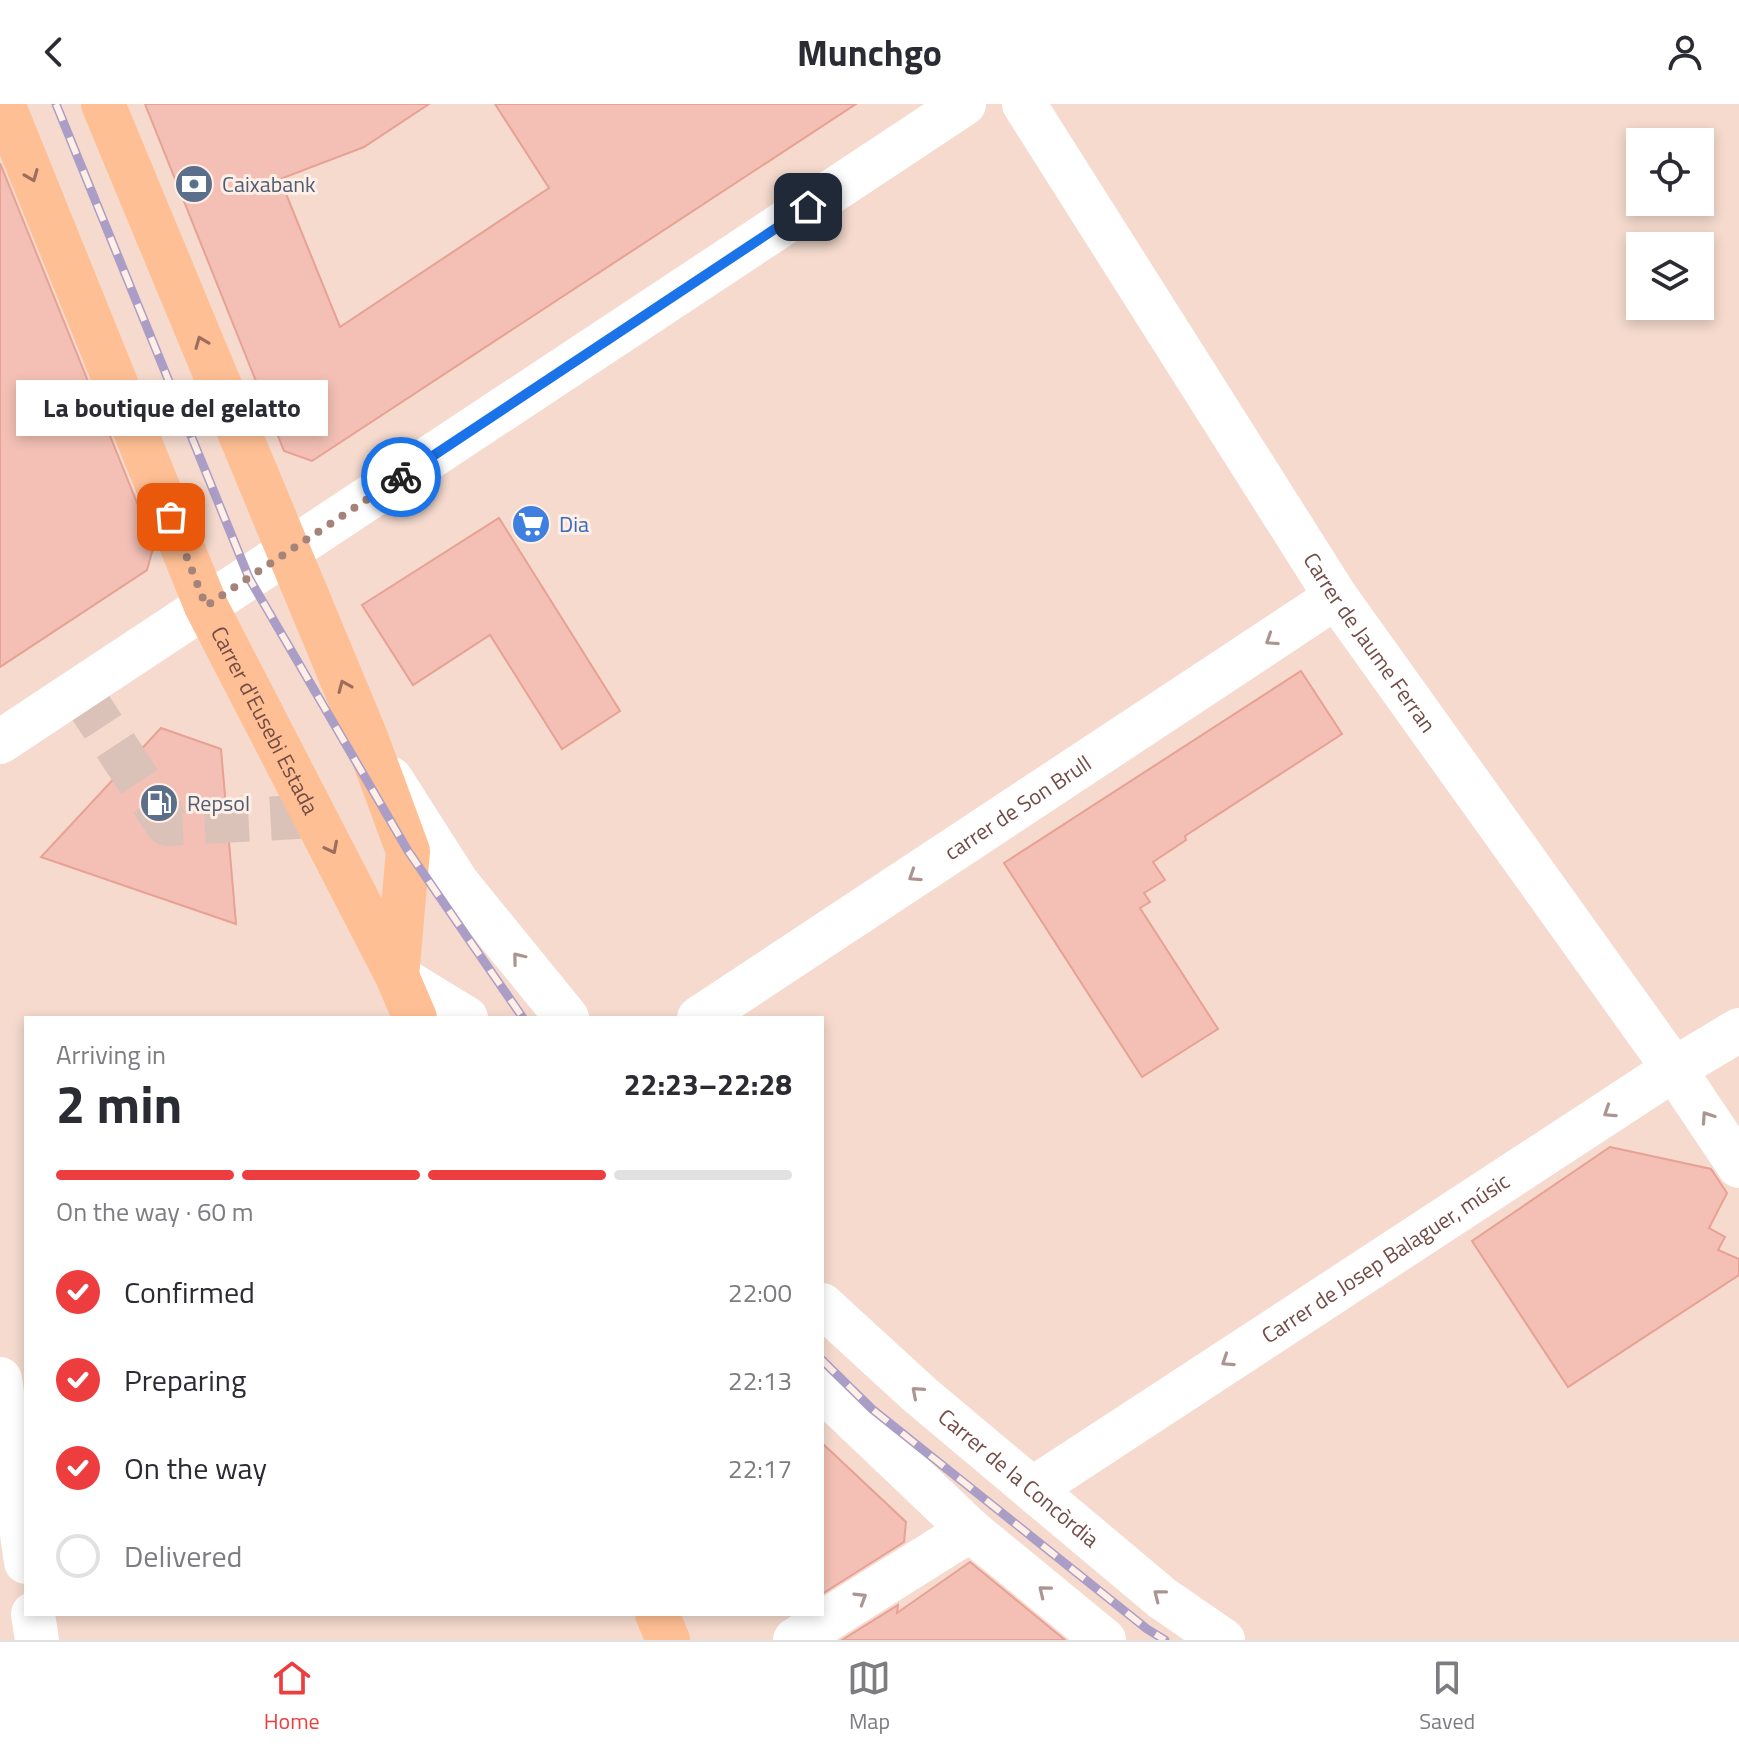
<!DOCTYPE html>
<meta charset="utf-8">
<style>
body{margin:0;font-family:"Titillium Web",sans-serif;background:#f2f2f3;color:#2b2b33;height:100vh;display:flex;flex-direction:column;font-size:30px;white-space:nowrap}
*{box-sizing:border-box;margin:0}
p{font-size:26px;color:#7c7c81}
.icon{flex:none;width:44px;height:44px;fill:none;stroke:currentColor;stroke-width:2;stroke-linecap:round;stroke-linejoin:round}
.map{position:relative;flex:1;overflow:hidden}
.details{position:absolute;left:24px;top:912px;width:800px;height:600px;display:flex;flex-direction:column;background:#fff;border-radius:0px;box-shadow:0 4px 12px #0003}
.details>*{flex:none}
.controls{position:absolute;left:1626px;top:24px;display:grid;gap:16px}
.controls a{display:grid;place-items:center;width:88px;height:88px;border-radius:0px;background:#fff;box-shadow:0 4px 12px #0003;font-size:40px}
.pin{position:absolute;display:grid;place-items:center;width:68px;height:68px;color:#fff;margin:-34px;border-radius:16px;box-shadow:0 4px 12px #0006}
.courier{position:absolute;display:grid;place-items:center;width:80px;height:80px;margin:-40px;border:6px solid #1a73e8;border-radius:50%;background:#fff;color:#222;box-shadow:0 2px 10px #0007}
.bubble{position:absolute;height:56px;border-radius:0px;background:#fff;box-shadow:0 4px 12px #0003;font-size:26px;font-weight:700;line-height:56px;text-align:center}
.head em{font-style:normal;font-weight:700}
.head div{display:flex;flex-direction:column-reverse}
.head{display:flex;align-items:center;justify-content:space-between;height:136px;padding:0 32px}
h1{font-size:52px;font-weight:700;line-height:60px}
.bar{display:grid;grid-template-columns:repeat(4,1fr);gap:12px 8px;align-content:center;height:96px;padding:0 32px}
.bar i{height:10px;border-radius:6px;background:#e1e1e2}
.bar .active{background:#ee3d3e}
.bar p{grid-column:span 4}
ol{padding:0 32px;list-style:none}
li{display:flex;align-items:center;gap:24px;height:88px}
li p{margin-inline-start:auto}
li .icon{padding:8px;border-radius:50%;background:#ee3d3e;color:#fff;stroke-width:4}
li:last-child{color:#7c7c81}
li i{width:44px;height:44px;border:4px solid #e1e1e2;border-radius:50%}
header{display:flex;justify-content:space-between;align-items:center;height:104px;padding:0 32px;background:#fff;font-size:36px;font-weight:700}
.dock{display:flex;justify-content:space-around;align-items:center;height:112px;border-top:2px solid #e1e1e2;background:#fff;font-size:22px;color:#7c7c81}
.dock a{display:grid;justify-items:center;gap:4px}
.dock .active{color:#ee3d3e}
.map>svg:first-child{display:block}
.residential{fill:#f5dacd;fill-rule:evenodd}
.building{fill:#f4c0b5;stroke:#e7a195;stroke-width:2}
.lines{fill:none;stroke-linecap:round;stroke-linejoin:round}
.minor-tunnel{stroke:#dbc2b8;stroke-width:44;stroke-dasharray:44 22;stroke-linecap:butt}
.minor{stroke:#fff;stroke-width:44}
.major{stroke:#ffbf94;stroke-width:44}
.rail-casing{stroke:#aa9ec6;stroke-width:9}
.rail{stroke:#ffefe6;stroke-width:6;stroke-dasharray:18;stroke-linecap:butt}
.oneway{stroke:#9e6e5d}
.oneway2{stroke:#ac9490}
.done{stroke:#a4837b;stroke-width:8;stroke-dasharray:0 14.4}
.route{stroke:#1a73e8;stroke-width:10}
.labels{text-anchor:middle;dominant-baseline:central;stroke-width:6;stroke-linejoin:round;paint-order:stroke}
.service-label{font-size:22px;fill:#4e5e75;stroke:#ffefe6;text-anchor:start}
.shop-label{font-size:22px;fill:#366cbe;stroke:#ffefe6;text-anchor:start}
.street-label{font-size:22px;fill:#744c46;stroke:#ffefe6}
</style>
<header><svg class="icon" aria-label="back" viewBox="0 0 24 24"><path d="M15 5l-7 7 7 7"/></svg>Munchgo<svg class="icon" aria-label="person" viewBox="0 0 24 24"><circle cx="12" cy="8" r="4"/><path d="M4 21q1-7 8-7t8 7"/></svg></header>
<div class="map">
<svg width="1739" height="1536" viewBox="0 0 1739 1536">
<rect width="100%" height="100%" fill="#fdeade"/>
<path class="residential" d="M 0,0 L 1739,0 L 1739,1536 L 0,1536 ZM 1640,38 L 1700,38 L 1700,98 L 1640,98 ZM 1640,142 L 1700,142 L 1700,202 L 1640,202 ZM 26,914 L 822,914 L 822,1510 L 26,1510 Z"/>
<g class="building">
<path d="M 145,0 L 429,0 L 364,43 L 280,75 L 340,223 L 549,84 L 495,0 L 856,0 L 312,357 L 284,347 Z"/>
<path d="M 0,59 L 154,441 L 147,466 L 0,563 Z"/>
<path d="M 499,414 L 620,607 L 562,645 L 490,531 L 413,581 L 362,501 Z"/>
<path d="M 1301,567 L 1342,630 L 1185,732 L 1186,736 L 1153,758 L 1165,776 L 1144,789 L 1150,798 L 1140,804 L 1218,925 L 1142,973 L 1004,759 Z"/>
<path d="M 161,624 L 221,645 L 236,820 L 41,753 Z"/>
<path d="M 1610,1043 L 1711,1065 L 1727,1089 L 1709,1124 L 1725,1133 L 1718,1146 L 1739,1155 L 1739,1171 L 1568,1283 L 1472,1137 Z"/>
<path d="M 822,1339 L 906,1418 L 904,1438 L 822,1490 Z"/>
<path d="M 970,1458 L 1065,1536 L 842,1536 L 898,1501 L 897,1509 Z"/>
</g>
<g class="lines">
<path class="minor-tunnel" d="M 79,586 L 167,720 L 316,712"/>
<g class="minor">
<path id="s1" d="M 1024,0 L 1336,493 L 1674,965 L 1739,1062"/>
<path d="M 0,638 L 964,0"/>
<path d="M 391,675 L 458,780 L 567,914"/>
<path d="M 397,872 L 466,914"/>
<path id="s2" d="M 699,914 L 1336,493"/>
<path id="s3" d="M 822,1201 L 919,1290 L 1162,1494 L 1223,1536"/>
<path d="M 0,1275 L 26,1458"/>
<path d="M 822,1285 L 970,1426 L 1104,1536"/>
<path id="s4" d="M 1034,1384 L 1674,965 L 1739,926"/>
<path d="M 33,1510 L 37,1536"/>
<path d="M 795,1536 L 970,1426"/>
</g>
<g class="major">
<path id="s5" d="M 3,0 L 206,502 L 397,872 L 415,914"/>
<path d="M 103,0 L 367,636 L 408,747 L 397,872"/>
<path d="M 657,1510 L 668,1536"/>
</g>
<defs>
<g id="rail">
<path d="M 56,0 L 249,474 L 408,747 L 523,914"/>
<path d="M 822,1256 L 872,1305 L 1147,1525 L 1165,1536"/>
</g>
</defs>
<use href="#rail" class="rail-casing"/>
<use href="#rail" class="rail"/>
</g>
<defs><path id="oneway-chevron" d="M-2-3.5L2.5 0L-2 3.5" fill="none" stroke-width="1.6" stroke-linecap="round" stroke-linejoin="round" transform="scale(2)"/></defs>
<g class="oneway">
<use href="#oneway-chevron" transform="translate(32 72) rotate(68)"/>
<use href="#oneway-chevron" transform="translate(201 238) rotate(-112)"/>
<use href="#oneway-chevron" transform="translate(344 582) rotate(-113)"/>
<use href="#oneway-chevron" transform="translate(332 744) rotate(63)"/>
</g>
<g class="oneway2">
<use href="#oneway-chevron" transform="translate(1271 536) rotate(147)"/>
<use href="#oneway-chevron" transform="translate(914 772) rotate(147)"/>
<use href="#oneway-chevron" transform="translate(518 854) rotate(-129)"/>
<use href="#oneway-chevron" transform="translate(1609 1008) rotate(147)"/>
<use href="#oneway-chevron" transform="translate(1707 1013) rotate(-124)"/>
<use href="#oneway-chevron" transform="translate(1227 1257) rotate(147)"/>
<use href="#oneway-chevron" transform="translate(917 1288) rotate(-139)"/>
<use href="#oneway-chevron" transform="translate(1044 1487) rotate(-141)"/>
<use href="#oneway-chevron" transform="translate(1159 1491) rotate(-142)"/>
<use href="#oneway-chevron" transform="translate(861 1494) rotate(-32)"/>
</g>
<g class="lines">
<path class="done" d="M 171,413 L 206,502 L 401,373"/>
<path class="route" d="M 401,373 L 808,103"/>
</g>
<defs>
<symbol id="bank-disc" viewBox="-11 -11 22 22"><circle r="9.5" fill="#5c6f8a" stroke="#ffefe6"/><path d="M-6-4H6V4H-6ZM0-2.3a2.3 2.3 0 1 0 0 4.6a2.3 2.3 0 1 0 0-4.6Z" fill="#fff"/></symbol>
<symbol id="supermarket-disc" viewBox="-11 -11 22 22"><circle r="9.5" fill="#3f7fe0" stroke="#ffefe6"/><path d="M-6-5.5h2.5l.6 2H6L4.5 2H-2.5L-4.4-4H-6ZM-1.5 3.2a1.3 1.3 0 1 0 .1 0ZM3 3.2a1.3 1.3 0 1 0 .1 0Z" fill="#fff"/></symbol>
<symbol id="fuel-disc" viewBox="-11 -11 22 22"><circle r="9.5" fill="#5c6f8a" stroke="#ffefe6"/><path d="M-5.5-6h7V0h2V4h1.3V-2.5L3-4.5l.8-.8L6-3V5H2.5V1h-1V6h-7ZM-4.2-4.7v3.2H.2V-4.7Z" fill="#fff"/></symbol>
</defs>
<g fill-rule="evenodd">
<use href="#bank-disc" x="172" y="58" width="44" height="44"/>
<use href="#supermarket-disc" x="509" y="398" width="44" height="44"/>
<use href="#fuel-disc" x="137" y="677" width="44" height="44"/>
</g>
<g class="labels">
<g class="service-label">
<text x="222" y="80">Caixabank</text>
<text x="187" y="699">Repsol</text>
</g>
<g class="shop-label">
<text x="559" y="420">Dia</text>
</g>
<g class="street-label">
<text stroke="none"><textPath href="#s1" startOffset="640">Carrer de Jaume Ferran</textPath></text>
<text stroke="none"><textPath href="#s5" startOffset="670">Carrer d'Eusebi Estada</textPath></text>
<text stroke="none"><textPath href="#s2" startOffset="382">carrer de Son Brull</textPath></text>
<text stroke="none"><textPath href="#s4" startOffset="420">Carrer de Josep Balaguer, músic</textPath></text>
<text stroke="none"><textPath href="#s3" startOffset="262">Carrer de la Concòrdia</textPath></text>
</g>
</g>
</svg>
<div class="controls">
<a><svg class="icon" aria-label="locate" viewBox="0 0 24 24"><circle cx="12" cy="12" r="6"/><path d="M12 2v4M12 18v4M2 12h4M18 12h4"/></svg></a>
<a><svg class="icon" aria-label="layers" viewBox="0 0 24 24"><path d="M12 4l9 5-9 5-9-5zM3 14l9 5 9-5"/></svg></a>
</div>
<div class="pin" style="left:171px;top:413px;background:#ea580c"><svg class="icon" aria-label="bag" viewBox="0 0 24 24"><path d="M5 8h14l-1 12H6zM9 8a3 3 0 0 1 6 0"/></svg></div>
<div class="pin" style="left:808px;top:103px;background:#1f2937"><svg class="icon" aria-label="home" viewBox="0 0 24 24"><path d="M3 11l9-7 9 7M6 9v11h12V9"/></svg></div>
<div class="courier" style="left:401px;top:373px"><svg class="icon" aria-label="bike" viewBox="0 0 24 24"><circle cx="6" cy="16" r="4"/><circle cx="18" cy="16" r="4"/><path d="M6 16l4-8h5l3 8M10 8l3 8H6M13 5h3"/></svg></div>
<div class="bubble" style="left:16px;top:276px;width:312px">La boutique del gelatto</div>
<section class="details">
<div class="head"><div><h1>2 min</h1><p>Arriving in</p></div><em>22:23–22:28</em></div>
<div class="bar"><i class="active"></i><i class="active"></i><i class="active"></i><i></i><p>On the way · 60 m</p></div>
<ol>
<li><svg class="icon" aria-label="check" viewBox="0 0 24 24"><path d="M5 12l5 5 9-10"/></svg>Confirmed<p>22:00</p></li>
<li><svg class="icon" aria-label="check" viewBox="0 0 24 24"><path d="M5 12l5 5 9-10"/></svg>Preparing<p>22:13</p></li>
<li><svg class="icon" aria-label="check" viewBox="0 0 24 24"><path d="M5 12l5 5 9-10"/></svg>On the way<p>22:17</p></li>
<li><i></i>Delivered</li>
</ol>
</section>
</div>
<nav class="dock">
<a class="active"><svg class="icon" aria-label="home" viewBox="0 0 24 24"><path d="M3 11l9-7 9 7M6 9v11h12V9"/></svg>Home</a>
<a><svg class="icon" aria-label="map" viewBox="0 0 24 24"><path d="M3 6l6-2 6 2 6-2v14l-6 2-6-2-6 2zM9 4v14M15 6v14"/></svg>Map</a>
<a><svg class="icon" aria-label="saved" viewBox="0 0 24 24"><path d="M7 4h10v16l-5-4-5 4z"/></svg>Saved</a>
</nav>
